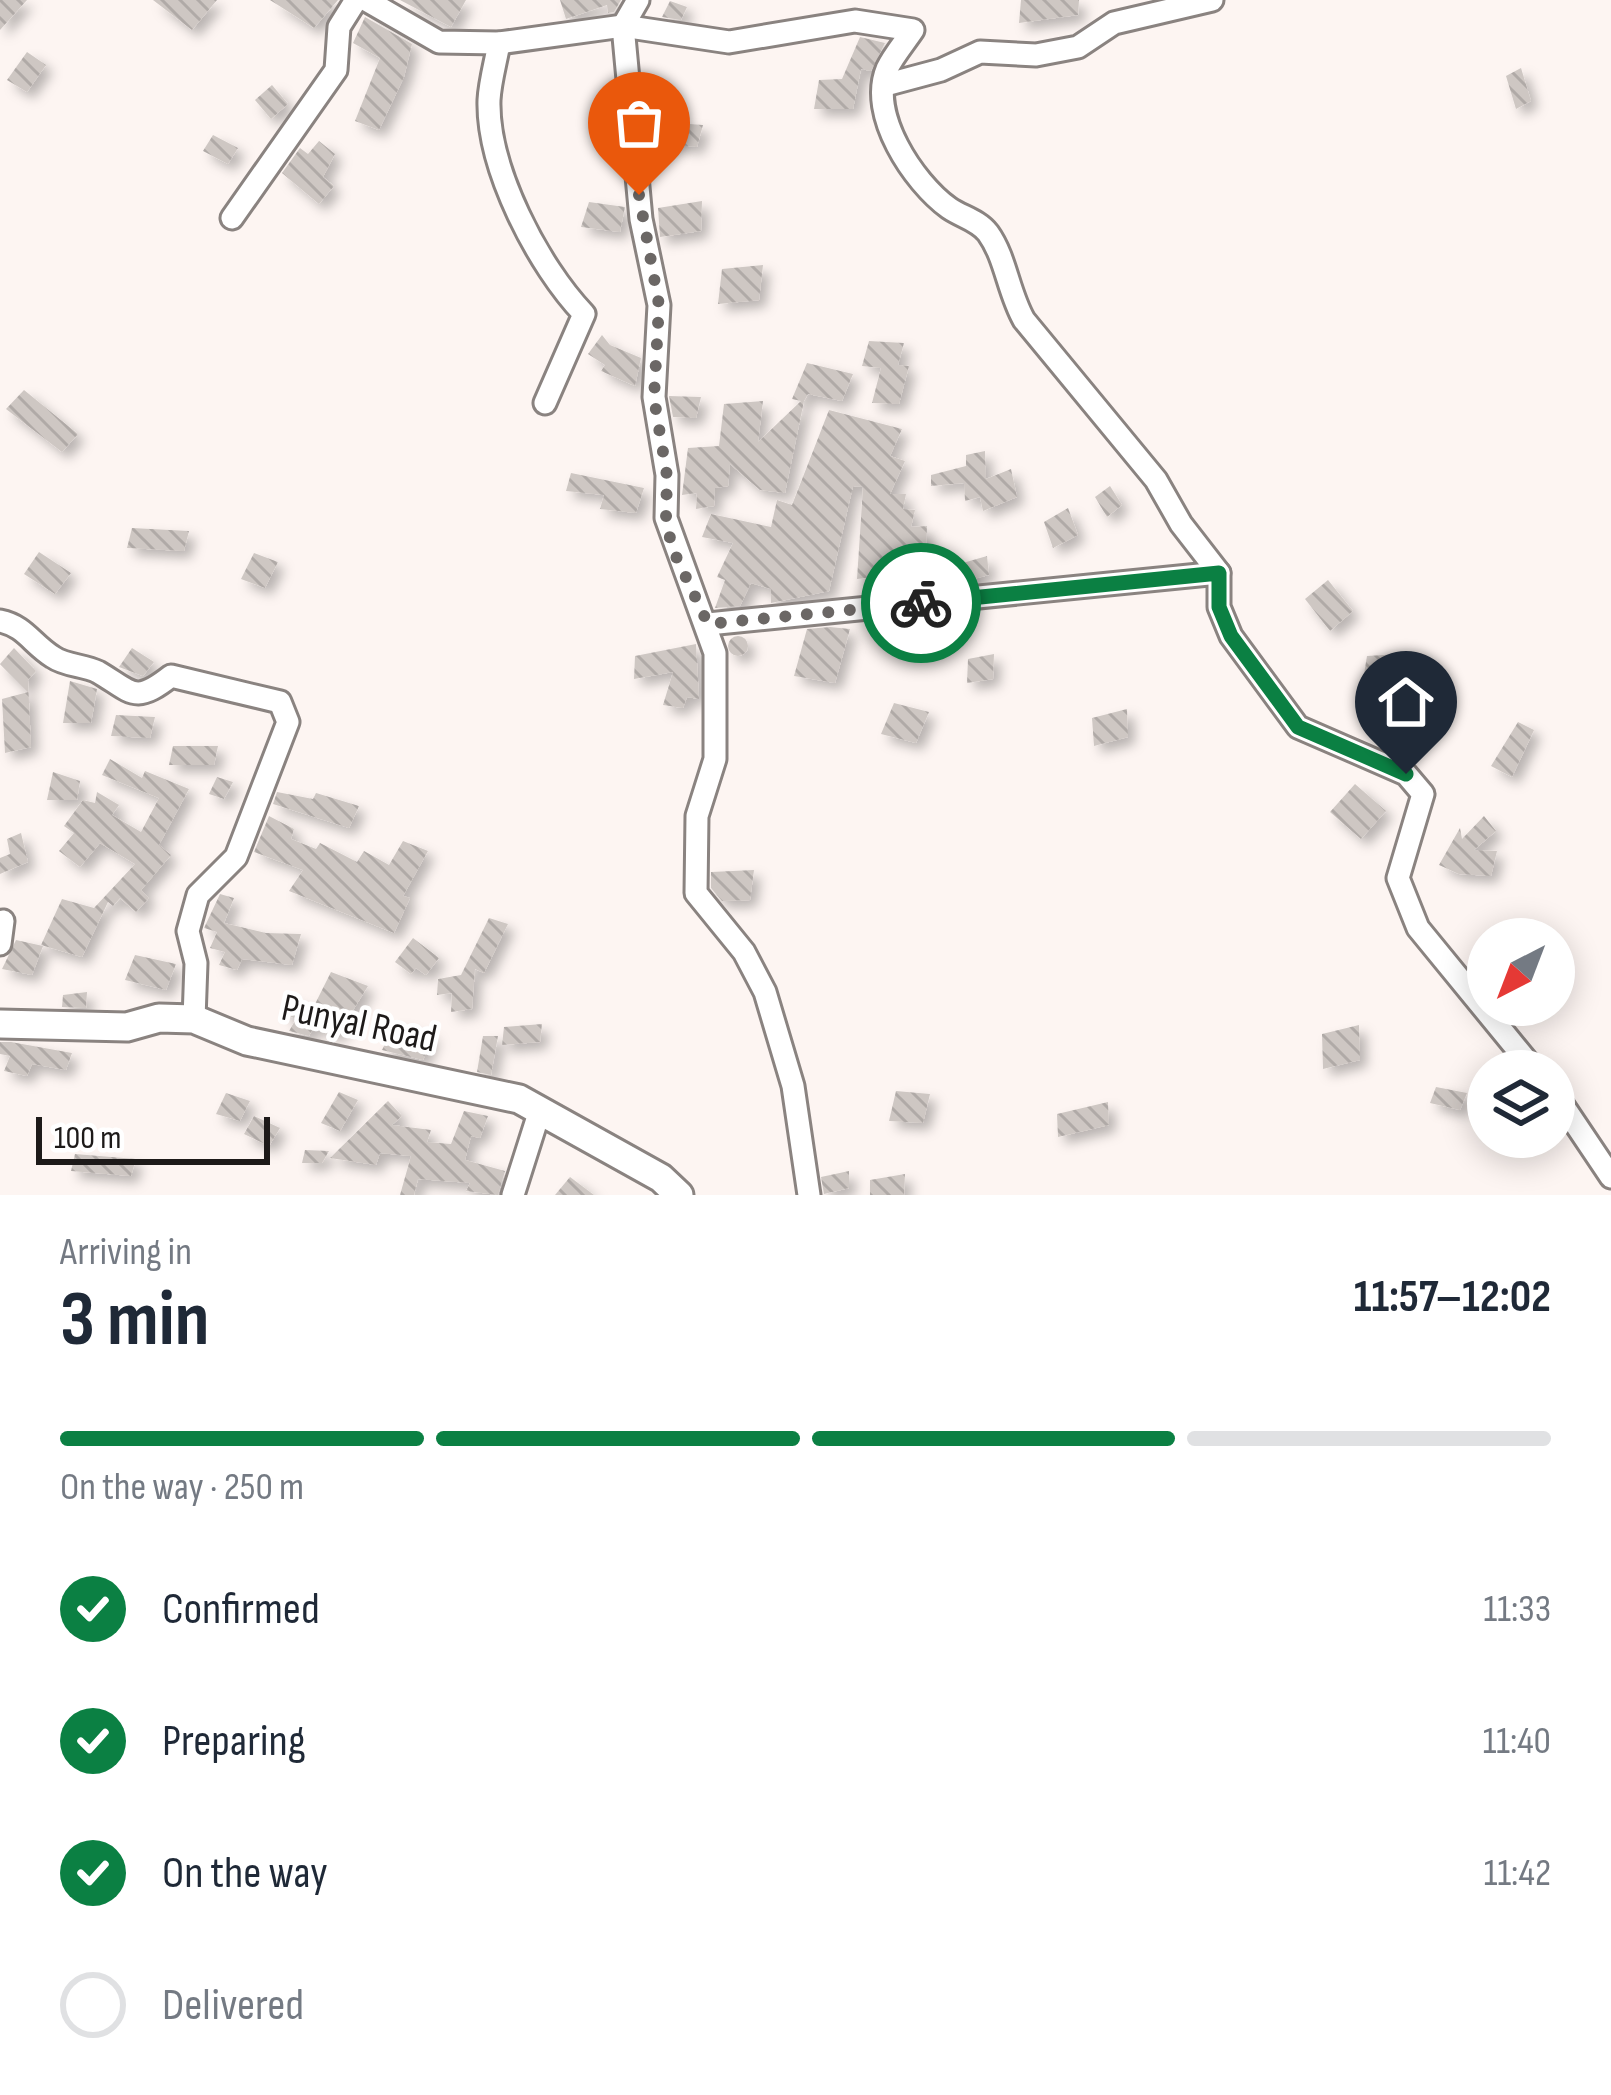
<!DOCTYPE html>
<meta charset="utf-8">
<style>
body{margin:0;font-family:"Sofia Sans Condensed",sans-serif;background:#f6f6f7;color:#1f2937;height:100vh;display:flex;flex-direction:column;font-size:45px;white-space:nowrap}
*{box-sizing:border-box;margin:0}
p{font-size:39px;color:#747a83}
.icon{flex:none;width:66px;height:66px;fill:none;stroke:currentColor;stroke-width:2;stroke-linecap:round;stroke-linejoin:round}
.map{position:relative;height:1195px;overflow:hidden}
.panel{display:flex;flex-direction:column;background:#fff;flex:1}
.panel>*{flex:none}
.needle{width:78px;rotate:222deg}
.tools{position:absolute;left:1467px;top:918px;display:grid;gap:24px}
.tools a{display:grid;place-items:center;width:108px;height:108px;border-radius:50%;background:#fff;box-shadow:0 6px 30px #0003;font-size:60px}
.scale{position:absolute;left:36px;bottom:30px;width:234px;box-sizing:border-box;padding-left:12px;border:6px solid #1d1a19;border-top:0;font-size:33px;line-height:42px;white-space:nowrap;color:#1d1a19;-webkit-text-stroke:9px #fff;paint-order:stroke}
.pin{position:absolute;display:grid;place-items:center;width:102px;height:102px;color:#fff;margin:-123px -51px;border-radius:50% 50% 50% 0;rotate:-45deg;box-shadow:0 0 12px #0007}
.pin .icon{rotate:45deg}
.courier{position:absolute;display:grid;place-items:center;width:120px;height:120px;margin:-60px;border:9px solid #0b8043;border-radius:50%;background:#fff;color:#222;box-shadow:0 3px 15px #0007}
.head em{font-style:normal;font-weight:700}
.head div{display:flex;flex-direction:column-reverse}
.head{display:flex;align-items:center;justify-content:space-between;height:204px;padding:0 60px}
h1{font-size:78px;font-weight:700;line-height:90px}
.bar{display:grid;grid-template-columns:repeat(4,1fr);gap:18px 12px;align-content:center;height:144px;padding:0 60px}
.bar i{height:15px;border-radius:9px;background:#e0e1e3}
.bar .on{background:#0b8043}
.bar p{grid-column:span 4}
ol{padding:0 60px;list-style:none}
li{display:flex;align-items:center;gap:36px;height:132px}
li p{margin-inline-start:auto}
li .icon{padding:12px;border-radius:50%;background:#0b8043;color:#fff;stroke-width:4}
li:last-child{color:#747a83}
li i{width:66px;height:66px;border:6px solid #e0e1e3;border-radius:50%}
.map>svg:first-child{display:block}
.building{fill:url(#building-back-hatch);filter:url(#shadow)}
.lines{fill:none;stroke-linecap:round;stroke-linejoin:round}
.minor-casing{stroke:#8a8380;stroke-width:27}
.major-casing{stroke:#8a8380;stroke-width:33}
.minor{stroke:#fff;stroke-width:21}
.major{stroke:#fff;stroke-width:27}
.done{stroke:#6b6765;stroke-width:12;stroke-dasharray:0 21.6}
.route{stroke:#0b8043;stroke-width:15}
.labels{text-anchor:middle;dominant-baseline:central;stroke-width:9;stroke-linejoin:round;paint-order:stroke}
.street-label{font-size:39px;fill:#1d1a19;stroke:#fff}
</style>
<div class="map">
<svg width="1611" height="1195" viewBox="0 0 1611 1195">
<defs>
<pattern id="building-back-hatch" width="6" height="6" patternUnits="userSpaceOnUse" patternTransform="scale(3)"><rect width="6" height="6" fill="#cec7c3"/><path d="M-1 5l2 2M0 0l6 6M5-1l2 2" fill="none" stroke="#b0aaa7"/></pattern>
<filter id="shadow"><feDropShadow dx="7" dy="7" stdDeviation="6" flood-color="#0004"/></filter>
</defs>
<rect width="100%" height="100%" fill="#fdf5f2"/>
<g class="building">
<path d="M 0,0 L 27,0 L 0,30 Z"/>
<path d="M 153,0 L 217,0 L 192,30 Z"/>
<path d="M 270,0 L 338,0 L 314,28 Z"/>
<path d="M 400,0 L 466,0 L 451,27 Z"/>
<path d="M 560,0 L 621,0 L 614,12 L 608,13 L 607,5 L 566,19 Z"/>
<path d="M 1021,0 L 1079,0 L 1078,15 L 1019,23 Z"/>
<path d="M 670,1 L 687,7 L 681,20 L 662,17 Z"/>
<path d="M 365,17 L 412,44 L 404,77 L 379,130 L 355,121 L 380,58 L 353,43 Z"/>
<path d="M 860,37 L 885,43 L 871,71 L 861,69 L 853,109 L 814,109 L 819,80 L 842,79 Z"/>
<path d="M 27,52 L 46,65 L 27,92 L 7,80 Z"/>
<path d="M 1521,68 L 1531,101 L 1516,109 L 1506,76 Z"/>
<path d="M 272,85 L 288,104 L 271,119 L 255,100 Z"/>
<path d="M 676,123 L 703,125 L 697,147 L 670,144 Z"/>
<path d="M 213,135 L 238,148 L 228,164 L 203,151 Z"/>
<path d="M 319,141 L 335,154 L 323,177 L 334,186 L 319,204 L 282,173 L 300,148 L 308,154 Z"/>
<path d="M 702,201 L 701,231 L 660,237 L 658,208 Z"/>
<path d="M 589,202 L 625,207 L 620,232 L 581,227 Z"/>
<path d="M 763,265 L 759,300 L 718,304 L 722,269 Z"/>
<path d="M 602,335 L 610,345 L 641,358 L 635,386 L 601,371 L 605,365 L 588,354 Z"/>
<path d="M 869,341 L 904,343 L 898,365 L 909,366 L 899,404 L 872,403 L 881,368 L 862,366 Z"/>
<path d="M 807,363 L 853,374 L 842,401 L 808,394 L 804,401 L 785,493 L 760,490 L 730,464 L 728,486 L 715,488 L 714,506 L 696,509 L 697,493 L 682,495 L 688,448 L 719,446 L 724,404 L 763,401 L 758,442 L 801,401 L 792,399 Z"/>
<path d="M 24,390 L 78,434 L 62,452 L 6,409 Z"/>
<path d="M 669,396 L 701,397 L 696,418 L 673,417 Z"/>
<path d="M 829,410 L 902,429 L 890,456 L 905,461 L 890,494 L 906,494 L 903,509 L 915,510 L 911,527 L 927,526 L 925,587 L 889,591 L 890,575 L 857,579 L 863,487 L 853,486 L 829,591 L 771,603 L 771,589 L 751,583 L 740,606 L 715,608 L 725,580 L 717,577 L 733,543 L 702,537 L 711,514 L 771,527 L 777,500 L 792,505 Z"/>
<path d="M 985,451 L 986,479 L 1011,469 L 1017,497 L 983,511 L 980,497 L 965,501 L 964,483 L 931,486 L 931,475 L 966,466 L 966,455 Z"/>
<path d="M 571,473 L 644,488 L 636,513 L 600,509 L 604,495 L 566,491 Z"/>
<path d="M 1110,486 L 1122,505 L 1107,517 L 1095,497 Z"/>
<path d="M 1068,508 L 1078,535 L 1053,548 L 1044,522 Z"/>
<path d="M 132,528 L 189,531 L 184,551 L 127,548 Z"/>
<path d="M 39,552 L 71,573 L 55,594 L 24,574 Z"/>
<path d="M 254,553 L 278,562 L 265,588 L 241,579 Z"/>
<path d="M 987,556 L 989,575 L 950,585 L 949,567 Z"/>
<path d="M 1328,580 L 1353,611 L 1330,631 L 1305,599 Z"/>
<path d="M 830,627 L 850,629 L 835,683 L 794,676 L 807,629 Z"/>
<circle cx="738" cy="646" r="10"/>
<path d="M 696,644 L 699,699 L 687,697 L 683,708 L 663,705 L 673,672 L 634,679 L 635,656 Z"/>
<path d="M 14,648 L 36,671 L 28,680 L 31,747 L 5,753 L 2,699 L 28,692 L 0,664 Z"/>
<path d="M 132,648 L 154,662 L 143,676 L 119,667 Z"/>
<path d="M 1416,653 L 1413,670 L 1364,674 L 1367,656 Z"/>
<path d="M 994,654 L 993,679 L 967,683 L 968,659 Z"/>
<path d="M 70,681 L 97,689 L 91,723 L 63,723 Z"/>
<path d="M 894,703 L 929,712 L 916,743 L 881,734 Z"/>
<path d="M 1127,709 L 1128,737 L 1094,746 L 1092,718 Z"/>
<path d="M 116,715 L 155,717 L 150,738 L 111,736 Z"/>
<path d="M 1518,722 L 1534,730 L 1512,777 L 1491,766 Z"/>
<path d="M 173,746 L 218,746 L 214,765 L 169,765 Z"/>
<path d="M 110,759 L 142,778 L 145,771 L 189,789 L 159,845 L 171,855 L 141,890 L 149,898 L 136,912 L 120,898 L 113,906 L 108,902 L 82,957 L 41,945 L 62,899 L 94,908 L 135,864 L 100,843 L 80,867 L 59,851 L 74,833 L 64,826 L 83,800 L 95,803 L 97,792 L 119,805 L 112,815 L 141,832 L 159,798 L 102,775 Z"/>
<path d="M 53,772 L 80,781 L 77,800 L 47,800 Z"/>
<path d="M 217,777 L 233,782 L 224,799 L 209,794 Z"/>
<path d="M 1355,784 L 1386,811 L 1361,839 L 1330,812 Z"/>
<path d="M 277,792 L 313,799 L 316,793 L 359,806 L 349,828 L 273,804 Z"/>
<path d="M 269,816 L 294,829 L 291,839 L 316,849 L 320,843 L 357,862 L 364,851 L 389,865 L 403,841 L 428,851 L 403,896 L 410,898 L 394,933 L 289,891 L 303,870 L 254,852 Z"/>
<path d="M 1484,816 L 1496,831 L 1474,850 L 1497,851 L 1491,876 L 1459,874 L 1439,865 L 1460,828 L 1462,839 Z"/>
<path d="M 21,833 L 28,862 L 0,874 L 0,858 L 10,854 L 7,839 Z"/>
<path d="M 754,870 L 750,900 L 722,901 L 711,888 L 711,872 Z"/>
<path d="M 220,894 L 234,898 L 224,923 L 266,933 L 301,934 L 292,965 L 242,959 L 237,970 L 219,965 L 225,952 L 210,948 L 217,932 L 204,928 Z"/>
<path d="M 489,918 L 508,924 L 484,973 L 475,969 L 472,1009 L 451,1012 L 452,993 L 437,995 L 438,979 L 461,975 Z"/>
<path d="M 413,938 L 439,958 L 426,975 L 416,968 L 411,974 L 395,962 Z"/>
<path d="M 16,940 L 43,946 L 32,975 L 2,969 Z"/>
<path d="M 135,955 L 176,964 L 166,990 L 125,980 Z"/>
<path d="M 331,972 L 368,986 L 337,1036 L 315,1025 L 309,1036 L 289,1031 L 296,1019 L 281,1012 L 290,997 L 313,1008 Z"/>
<path d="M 87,992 L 86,1008 L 62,1007 L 63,995 Z"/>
<path d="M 396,1022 L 433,1035 L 423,1060 L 382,1050 Z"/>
<path d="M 542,1024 L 540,1042 L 502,1045 L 504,1027 Z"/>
<path d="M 1359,1025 L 1360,1060 L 1323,1069 L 1322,1034 Z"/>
<path d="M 483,1036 L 498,1036 L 491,1075 L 477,1072 Z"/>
<path d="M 0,1042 L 11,1042 L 72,1053 L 66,1070 L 32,1064 L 27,1076 L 4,1071 L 10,1056 L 0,1054 Z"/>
<path d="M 1436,1087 L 1467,1093 L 1460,1110 L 1430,1103 Z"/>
<path d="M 896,1091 L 930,1094 L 923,1123 L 889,1121 Z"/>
<path d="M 339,1092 L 358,1100 L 340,1131 L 321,1123 Z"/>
<path d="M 226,1093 L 250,1101 L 240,1121 L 216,1114 Z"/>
<path d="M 388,1101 L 402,1116 L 392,1125 L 431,1130 L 427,1142 L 451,1144 L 464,1111 L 488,1116 L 480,1138 L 471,1136 L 465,1160 L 505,1171 L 498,1195 L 466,1191 L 470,1183 L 418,1179 L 414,1195 L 400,1195 L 411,1156 L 380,1153 L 376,1165 L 330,1158 Z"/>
<path d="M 1108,1102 L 1109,1125 L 1058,1137 L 1057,1114 Z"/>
<path d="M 254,1116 L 280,1128 L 269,1146 L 244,1134 Z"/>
<path d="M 305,1150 L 329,1151 L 322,1163 L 302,1163 Z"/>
<path d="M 75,1154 L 136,1159 L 131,1176 L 71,1171 Z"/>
<path d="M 849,1171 L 849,1188 L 824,1194 L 821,1177 Z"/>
<path d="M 905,1174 L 904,1195 L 870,1195 L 870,1180 Z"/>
<path d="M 570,1177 L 594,1195 L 555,1195 Z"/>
</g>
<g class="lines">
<defs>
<g id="minor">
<path d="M 366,0 L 439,42 L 499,43 L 623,26 L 729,42 L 855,21 L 913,30 C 905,42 893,56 887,69 C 868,114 913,182 949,208 C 962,217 978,220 988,233 C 1006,258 1008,292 1024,320 L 1156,480 L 1181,524 L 1219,573 L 1219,607 L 1231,636 L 1298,727 L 1406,774 L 1423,794 L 1398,878 L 1418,928 L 1535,1071"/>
<path d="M 638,0 L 623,26 L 641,219 L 659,305 L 654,397 L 667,475 L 666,518 L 715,653 L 715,759 L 697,816 L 696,893 L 744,952 L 765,992 L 793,1086 L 809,1195"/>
<path d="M 499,43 C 496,61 490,81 489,100 C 487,168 538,266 584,314 L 545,403"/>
<path d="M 885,85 L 941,70 L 980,52 L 1036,55 L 1078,47 L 1114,23 L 1212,0"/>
<path d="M 232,218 L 336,70 L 339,27 L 356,0"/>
<path d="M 0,621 C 25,626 32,644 53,657 C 66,666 84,665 98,672 C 132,692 134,705 171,676 L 280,702 L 288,722 L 236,857 L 198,895 L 188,931 L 196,963 L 194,1019"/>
<path d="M 708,624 L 1219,573"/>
<path d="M 0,944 L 3,921"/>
<path d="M 1554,1092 L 1611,1177"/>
<path d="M 513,1195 L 540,1110"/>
</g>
<path id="major" d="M 0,1024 L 127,1027 L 159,1018 L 194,1019 L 247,1041 L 519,1099 L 661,1178 L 679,1195"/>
</defs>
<use href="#minor" class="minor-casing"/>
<use href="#major" class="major-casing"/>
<use href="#minor" class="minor"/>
<use href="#major" class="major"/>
</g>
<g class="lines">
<path class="done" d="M 639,195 L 659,305 L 654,398 L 667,476 L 666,518 L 672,548 L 708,624 L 921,603"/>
<path class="route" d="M 921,603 L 1219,573 L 1219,607 L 1231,636 L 1298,727 L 1406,774"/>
</g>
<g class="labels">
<g class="street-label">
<text transform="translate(359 1024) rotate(12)">Punyal Road</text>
</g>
</g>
</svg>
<div class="tools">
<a><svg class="needle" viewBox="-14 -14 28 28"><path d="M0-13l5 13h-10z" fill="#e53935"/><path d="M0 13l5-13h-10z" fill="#747a83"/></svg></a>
<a><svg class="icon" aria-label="layers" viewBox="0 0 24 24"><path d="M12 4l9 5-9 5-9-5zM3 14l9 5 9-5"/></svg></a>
</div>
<div class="scale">100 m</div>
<div class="pin" style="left:639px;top:195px;background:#ea580c"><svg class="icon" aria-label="bag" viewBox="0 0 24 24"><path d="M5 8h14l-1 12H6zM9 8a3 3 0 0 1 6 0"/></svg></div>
<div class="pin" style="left:1406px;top:774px;background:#1f2937"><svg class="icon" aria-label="home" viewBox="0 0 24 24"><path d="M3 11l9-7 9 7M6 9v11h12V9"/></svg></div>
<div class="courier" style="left:921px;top:603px"><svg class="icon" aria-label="bike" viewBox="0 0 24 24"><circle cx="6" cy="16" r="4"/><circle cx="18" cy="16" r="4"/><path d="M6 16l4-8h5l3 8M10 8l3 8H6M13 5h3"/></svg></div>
</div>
<section class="panel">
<div class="head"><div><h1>3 min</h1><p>Arriving in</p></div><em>11:57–12:02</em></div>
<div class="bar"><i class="on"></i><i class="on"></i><i class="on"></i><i></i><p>On the way · 250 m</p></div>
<ol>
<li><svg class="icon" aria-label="check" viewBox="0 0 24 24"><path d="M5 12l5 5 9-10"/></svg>Confirmed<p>11:33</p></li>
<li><svg class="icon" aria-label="check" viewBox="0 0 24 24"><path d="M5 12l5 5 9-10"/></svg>Preparing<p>11:40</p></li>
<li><svg class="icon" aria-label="check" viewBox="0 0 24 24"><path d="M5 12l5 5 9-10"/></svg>On the way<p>11:42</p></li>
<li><i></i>Delivered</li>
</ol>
</section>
